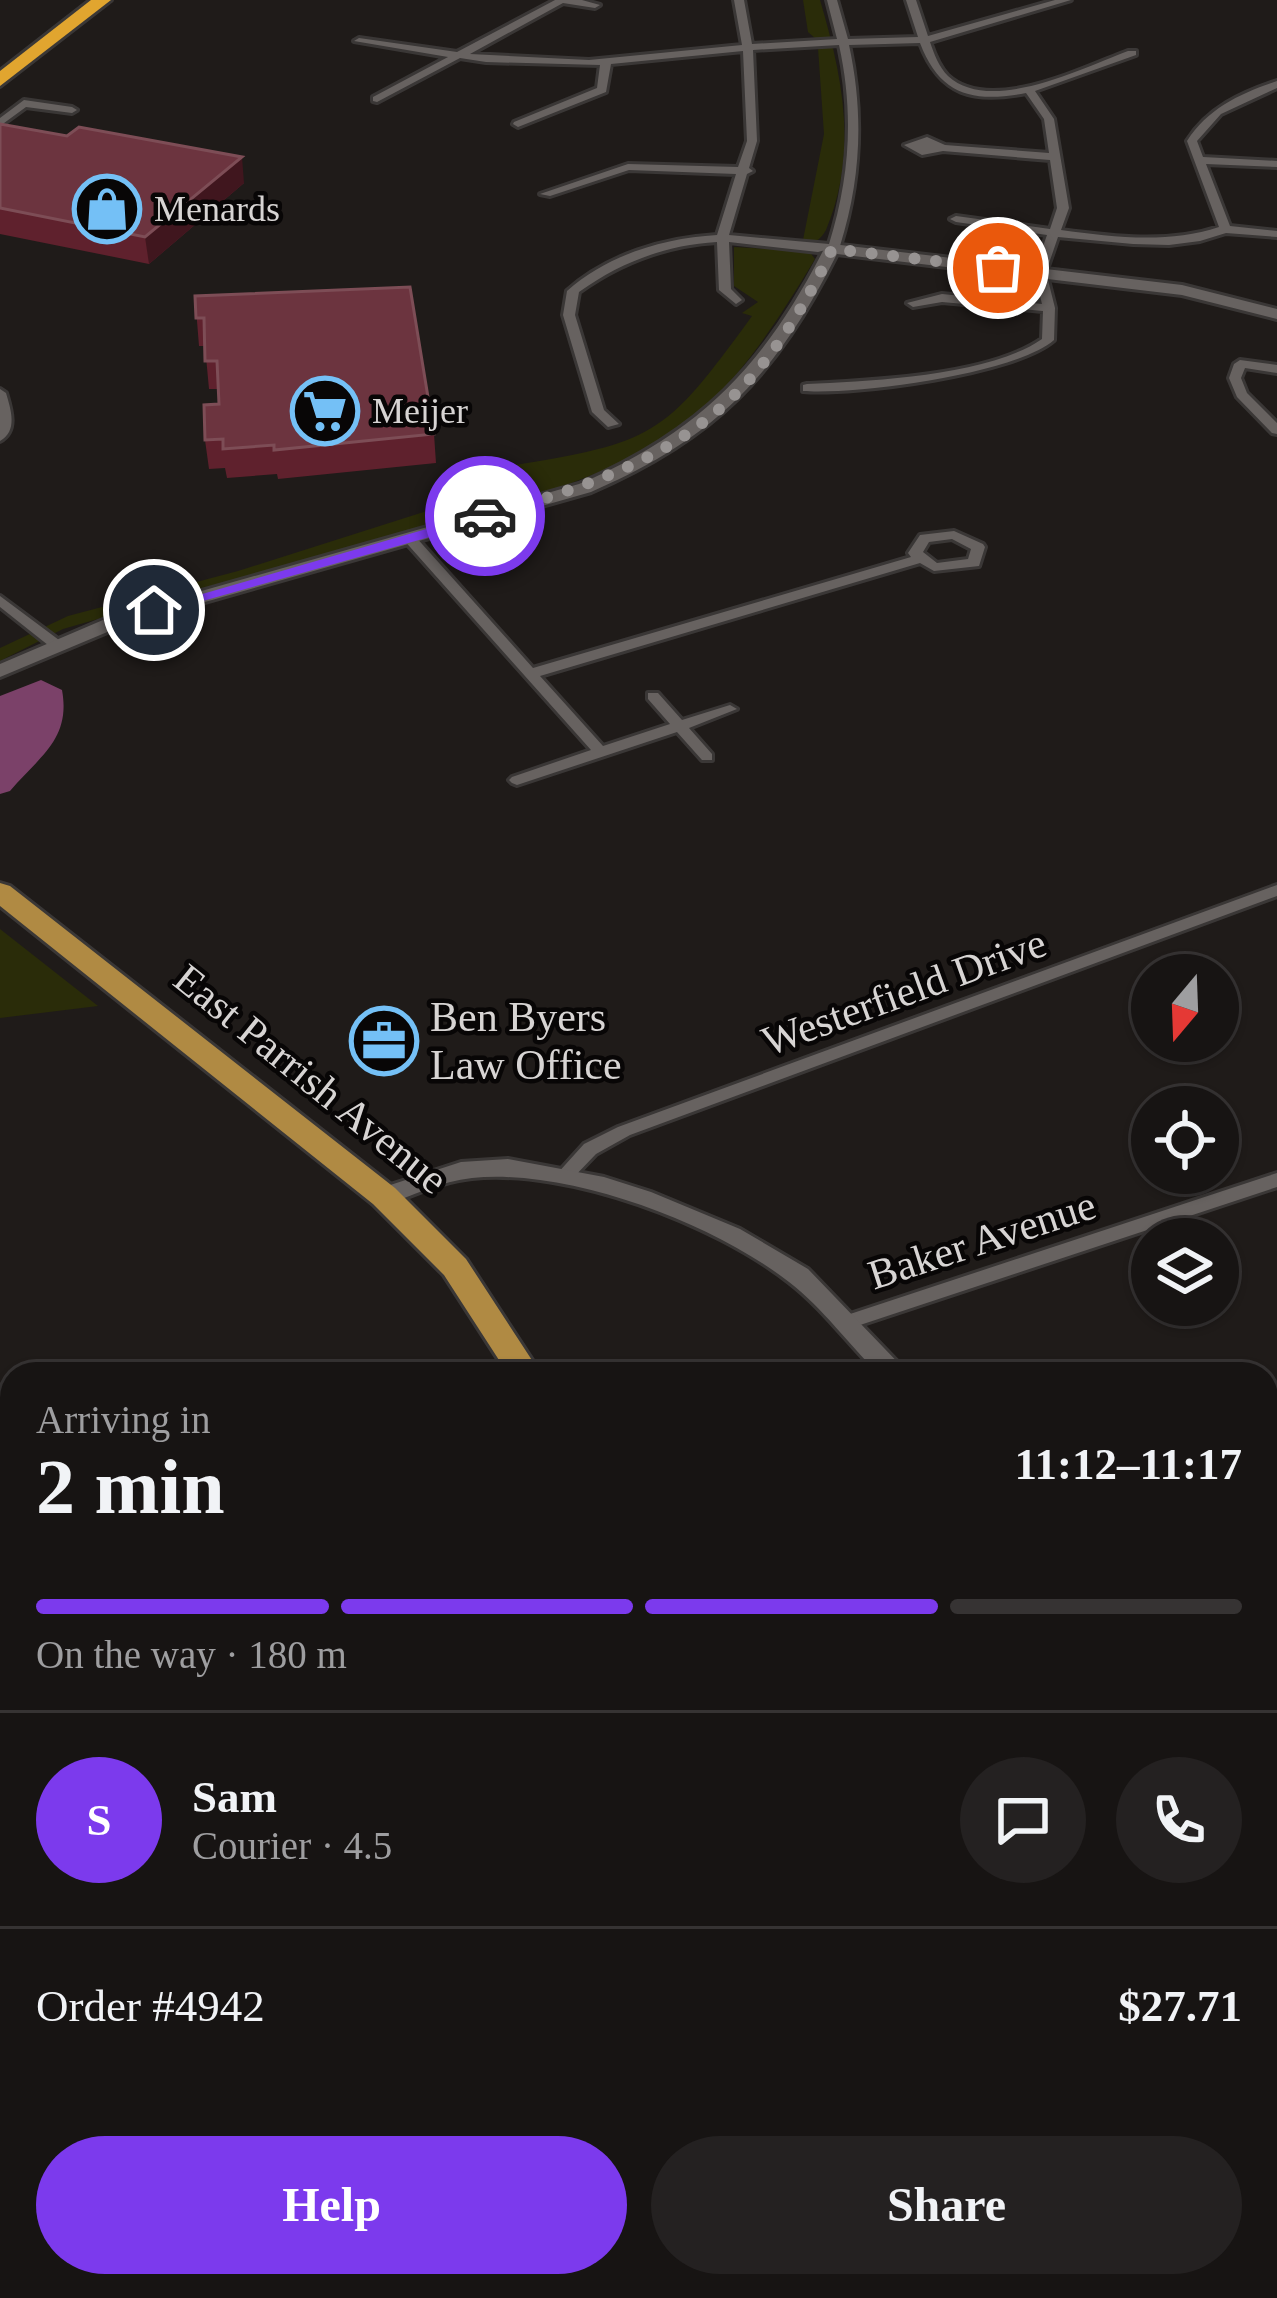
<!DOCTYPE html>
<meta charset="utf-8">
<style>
body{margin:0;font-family:"Times New Roman",serif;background:#242121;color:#f1f3f6;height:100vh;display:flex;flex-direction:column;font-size:45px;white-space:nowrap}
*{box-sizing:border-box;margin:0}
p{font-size:39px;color:#9e9ea0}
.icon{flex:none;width:66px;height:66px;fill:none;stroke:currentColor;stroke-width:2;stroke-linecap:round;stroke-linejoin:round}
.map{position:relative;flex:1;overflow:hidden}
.side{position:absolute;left:0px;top:1362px;width:1278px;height:936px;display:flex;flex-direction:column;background:#171413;border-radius:36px 36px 0 0;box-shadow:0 3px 9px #0004,0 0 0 3px #363333}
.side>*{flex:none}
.needle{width:78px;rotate:199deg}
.controls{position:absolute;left:1131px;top:954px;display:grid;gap:24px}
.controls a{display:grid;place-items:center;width:108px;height:108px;border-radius:50%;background:#171413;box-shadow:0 3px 9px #0004,0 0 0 3px #363333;font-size:60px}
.pin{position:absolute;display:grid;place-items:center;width:102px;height:102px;color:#fff;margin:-51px;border:6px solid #fff;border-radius:50%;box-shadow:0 3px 12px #0007}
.courier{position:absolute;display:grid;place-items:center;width:120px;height:120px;margin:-60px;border:9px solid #7c3aed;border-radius:50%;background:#fff;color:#222;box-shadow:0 3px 15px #0007}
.headline em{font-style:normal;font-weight:700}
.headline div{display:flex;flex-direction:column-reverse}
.headline{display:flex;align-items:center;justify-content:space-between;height:204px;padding:0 36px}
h1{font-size:78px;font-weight:700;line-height:90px}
.bar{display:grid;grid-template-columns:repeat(4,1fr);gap:18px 12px;align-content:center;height:144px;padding:0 36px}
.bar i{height:15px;border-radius:9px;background:#363333}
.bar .current{background:#7c3aed}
.bar p{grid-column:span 4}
.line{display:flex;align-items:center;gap:30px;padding:0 36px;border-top:3px solid #363333}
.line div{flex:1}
.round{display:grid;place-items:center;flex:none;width:126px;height:126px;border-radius:63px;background:#242121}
.button{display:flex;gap:24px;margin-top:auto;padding:24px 36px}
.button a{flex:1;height:138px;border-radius:72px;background:#7c3aed;color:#fff;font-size:48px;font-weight:700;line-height:138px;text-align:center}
.button a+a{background:#242121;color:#f1f3f6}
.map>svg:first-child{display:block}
.green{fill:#2a2c09}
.water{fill:#7b4169}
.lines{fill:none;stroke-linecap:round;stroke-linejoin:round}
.minor-casing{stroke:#3a3736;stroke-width:6}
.tertiary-casing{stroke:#3a3736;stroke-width:6}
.primary-casing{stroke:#3a3736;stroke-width:6}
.motorway-casing{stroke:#3a3736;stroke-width:6}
.minor{fill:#676260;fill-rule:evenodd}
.tertiary{fill:#676260;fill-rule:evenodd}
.primary{fill:#b08a43;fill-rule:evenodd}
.motorway{fill:#e1a52f;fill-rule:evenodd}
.wall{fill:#5f212d}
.shaded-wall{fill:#40161e}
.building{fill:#6c343f;stroke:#7d4d56;stroke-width:3}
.route{fill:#7c3aed}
.done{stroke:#979392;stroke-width:12;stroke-dasharray:0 21.6}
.labels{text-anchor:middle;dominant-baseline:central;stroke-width:9;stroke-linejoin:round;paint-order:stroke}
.far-poi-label{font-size:36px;fill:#d7d4d3;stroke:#080606;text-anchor:start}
.street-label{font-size:42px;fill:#d7d4d3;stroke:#080606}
.poi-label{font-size:42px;fill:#d7d4d3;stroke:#080606;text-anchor:start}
</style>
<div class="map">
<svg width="1277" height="2298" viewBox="0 0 1277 2298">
<rect width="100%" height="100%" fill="#1f1b19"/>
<g class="green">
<path d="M 803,0 L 820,0 C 842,75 859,151 826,230 C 821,240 814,240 809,251 L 815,259 C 742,380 697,439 560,487 L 63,629 L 0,661 L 0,648 L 68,616 L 238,571 L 452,503 L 469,487 L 500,481 L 504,467 C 654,442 662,440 752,316 L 742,313 L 758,302 L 734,286 L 734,247 L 803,251 L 808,242 L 803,240 L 824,134 L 818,48 L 824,46 L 808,32 Z"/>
<path d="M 0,929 L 98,1006 L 0,1018 Z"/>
<path d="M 1266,1612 L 1277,1618 L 1277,2055 L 1266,2044 Z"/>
</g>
<path class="water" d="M 41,680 L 62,690 C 71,739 40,756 10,791 L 0,794 L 0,696 Z"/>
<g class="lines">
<defs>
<g id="minor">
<path d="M 555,0 L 582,0 L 600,5 L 595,8 L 563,3 L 470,54 L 589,60 L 742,45 L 734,0 L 744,0 L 752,44 L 837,39 L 827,0 L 837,0 L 848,39 L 918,37 L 906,0 L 916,0 L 928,36 L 1055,0 L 1071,0 L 930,42 C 934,54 939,67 948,76 C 990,115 1083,68 1128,51 L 1136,51 L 1136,55 L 1035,91 L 1054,119 L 1069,208 L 1061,230 C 1113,237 1168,244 1219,227 L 1187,141 C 1208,108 1241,93 1277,81 L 1277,88 L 1221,114 L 1197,141 L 1203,157 L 1277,161 L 1277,167 L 1206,164 L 1230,226 L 1277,231 L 1277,237 L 1226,233 L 1200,241 L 1169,245 L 1133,244 L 1058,237 L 1046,272 L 1055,308 L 1054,340 C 1015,374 856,395 803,391 L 803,385 L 807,384 C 872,381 989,376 1042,339 L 1043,311 L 942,302 L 913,307 L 907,303 L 942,294 L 1042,304 L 1034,272 L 1047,235 L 956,222 L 950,219 L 956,216 L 1050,229 L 1057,208 L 1050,160 L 943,151 L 922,155 L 904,145 L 927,137 L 945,145 L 1049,153 L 1044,119 L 1026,93 C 974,103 940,96 920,43 L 849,45 C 864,114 861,179 840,246 L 818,252 L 729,242 L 731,289 L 742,300 L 736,304 L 719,290 L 717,242 C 666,245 621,262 579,292 L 575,315 L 604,410 L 619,424 L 608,427 L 592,412 L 563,315 L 567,291 C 607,255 664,238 717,235 L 736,174 L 629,170 L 550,196 L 540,194 L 628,164 L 738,167 L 747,141 L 743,51 L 611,64 L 606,92 L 518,127 L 513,124 L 514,122 L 597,88 L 600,65 L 486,62 L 460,58 L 377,102 L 373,101 L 373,97 L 448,57 L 354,41 L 359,38 L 457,52 ZM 839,45 C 854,113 850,177 829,244 L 729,235 L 747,174 L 753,171 L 749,168 L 757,141 L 753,50 Z"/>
<path d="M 24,100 L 72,107 L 77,110 L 72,113 L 26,107 L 0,126 L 0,118 Z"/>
<path d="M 1240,360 L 1277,365 L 1277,373 L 1245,368 L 1241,378 L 1247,393 L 1277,423 L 1277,434 L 1272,433 L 1237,397 L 1229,378 L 1234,364 Z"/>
<path d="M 0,389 L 6,393 C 11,410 18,431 0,441 Z"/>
<path d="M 954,531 L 983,544 L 985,547 L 979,566 L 934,571 L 920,563 L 540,676 L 603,746 L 670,724 L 648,699 L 648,693 L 658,693 L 682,720 L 730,705 L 737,709 L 689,728 L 712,754 L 712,760 L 702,760 L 677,732 L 517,785 L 512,783 L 509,780 L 512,777 L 591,750 L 402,538 L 404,535 L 414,535 L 533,668 L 911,557 L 908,553 L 920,535 ZM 952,539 L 971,549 L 968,559 L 937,563 L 923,552 L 929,542 Z"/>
<path d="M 0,596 L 63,643 L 63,649 L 53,649 L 0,607 Z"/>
<path d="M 1277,885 L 1277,896 L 630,1135 L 596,1154 L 571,1180 L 559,1180 L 556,1175 L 584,1144 L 618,1127 Z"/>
<path d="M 1277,1173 L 1277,1187 L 845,1330 L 838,1328 L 835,1323 L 838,1318 Z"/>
<path d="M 1266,1494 L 1277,1499 L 1277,1517 L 1266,1512 Z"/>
<path d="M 1277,1547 L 1277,1565 L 1276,1566 L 1269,1563 L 1266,1556 L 1270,1550 Z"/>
<path d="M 264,2286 L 297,2286 L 290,2298 L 257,2298 Z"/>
</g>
<g id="tertiary">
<path d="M 832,244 L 1182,285 L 1277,309 L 1277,319 L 1182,295 L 837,254 C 776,375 716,438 591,492 L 124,625 L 0,677 L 0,664 L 110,617 L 579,484 C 700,432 764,366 824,249 Z"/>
<path d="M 508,1159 L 604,1177 L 651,1192 L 740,1229 L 808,1269 L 909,1374 L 879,1374 C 849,1345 823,1308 789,1282 C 713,1223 569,1168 472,1178 C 441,1181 413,1196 384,1205 L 372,1196 L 375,1190 L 461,1162 Z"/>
<path d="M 1266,1581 L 1277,1585 L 1277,1611 L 1266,1607 Z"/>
</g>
<g id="primary">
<path d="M 0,883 L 10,886 L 395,1188 L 466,1259 L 541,1374 L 508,1374 L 444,1275 L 373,1204 L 0,906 Z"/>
<path d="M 687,2286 L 731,2286 L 734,2298 L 690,2298 Z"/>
</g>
<path id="motorway" d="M 91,0 L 111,0 L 0,86 L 0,71 Z"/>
</defs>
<use href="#minor" class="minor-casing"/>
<use href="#tertiary" class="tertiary-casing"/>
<use href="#primary" class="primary-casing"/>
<use href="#motorway" class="motorway-casing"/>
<use href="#minor" class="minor"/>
<use href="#tertiary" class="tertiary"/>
<use href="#primary" class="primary"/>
<use href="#motorway" class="motorway"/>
</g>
<g class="wall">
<path d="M 0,124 L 244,183 L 149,264 L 0,234 Z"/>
<path d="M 195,296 L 434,434 L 436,463 L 278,479 L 277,474 L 227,478 L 225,468 L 209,469 L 205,440 L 219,404 L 219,389 L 209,389 L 205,346 L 199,346 Z"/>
</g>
<path class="shaded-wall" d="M 242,157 L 244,183 L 149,264 L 145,237 Z"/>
<g class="building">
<path d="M 0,124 L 67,136 L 79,127 L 242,157 L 145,237 L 0,208 Z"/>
<path d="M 410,287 L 434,434 L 274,450 L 274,445 L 223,449 L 223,439 L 205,440 L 204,405 L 219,404 L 217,361 L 205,361 L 204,318 L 196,318 L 195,296 Z"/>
</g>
<path class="route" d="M 485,512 L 490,520 L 160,613 L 147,610 Z"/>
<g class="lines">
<path class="done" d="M 485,516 C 662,466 750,423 832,249 L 998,268"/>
</g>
<defs>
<symbol id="shop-ring" viewBox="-11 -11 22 22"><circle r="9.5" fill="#080606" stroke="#74c0f6" stroke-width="1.5"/><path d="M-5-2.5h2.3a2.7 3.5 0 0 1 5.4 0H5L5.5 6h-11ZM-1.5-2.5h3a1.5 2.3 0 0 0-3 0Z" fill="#74c0f6"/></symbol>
<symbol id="supermarket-ring" viewBox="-11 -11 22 22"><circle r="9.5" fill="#080606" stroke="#74c0f6" stroke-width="1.5"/><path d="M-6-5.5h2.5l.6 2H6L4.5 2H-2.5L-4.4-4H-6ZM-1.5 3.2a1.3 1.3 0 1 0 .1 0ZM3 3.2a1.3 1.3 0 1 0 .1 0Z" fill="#74c0f6"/></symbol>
<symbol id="office-ring" viewBox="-11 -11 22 22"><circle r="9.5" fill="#080606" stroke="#74c0f6" stroke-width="1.5"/><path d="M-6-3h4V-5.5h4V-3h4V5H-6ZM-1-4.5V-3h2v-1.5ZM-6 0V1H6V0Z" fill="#74c0f6"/></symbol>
</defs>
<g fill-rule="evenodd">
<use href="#shop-ring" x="69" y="171" width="76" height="76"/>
<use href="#supermarket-ring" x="287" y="373" width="76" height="76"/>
<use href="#office-ring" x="346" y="1003" width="76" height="76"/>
</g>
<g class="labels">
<g class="far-poi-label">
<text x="154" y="209">Menards</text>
<text x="372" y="411">Meijer</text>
</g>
<g class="street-label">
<text transform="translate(904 992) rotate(-20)">Westerfield Drive</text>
<text transform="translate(311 1079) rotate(39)">East Parrish Avenue</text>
<text transform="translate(982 1240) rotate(-18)">Baker Avenue</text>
</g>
<g class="poi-label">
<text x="430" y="1017">Ben Byers<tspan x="430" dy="48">Law Office</tspan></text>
</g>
</g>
</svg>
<div class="controls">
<a><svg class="needle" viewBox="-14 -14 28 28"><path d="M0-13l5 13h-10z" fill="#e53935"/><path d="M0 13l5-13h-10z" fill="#9e9ea0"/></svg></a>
<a><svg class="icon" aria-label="locate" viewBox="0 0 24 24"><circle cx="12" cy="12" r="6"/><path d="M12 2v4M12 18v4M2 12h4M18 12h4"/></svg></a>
<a><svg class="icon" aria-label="layers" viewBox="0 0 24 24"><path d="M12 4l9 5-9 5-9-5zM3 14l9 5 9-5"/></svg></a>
</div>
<div class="pin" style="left:998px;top:268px;background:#ea580c"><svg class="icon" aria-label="bag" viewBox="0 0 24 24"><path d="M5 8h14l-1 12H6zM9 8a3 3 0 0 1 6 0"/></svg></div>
<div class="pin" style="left:154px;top:610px;background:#1f2937"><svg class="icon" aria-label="home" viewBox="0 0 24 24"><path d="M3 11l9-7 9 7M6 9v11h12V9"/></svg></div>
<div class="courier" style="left:485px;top:516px"><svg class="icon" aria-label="car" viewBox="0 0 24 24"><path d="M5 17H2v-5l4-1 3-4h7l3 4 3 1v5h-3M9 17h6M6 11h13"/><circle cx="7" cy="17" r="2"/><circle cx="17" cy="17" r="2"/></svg></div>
<section class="side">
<div class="headline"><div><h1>2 min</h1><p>Arriving in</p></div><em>11:12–11:17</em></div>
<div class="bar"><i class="current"></i><i class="current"></i><i class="current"></i><i></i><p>On the way · 180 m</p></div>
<div class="line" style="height:216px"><b class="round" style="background:#7c3aed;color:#fff">S</b><div><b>Sam</b><p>Courier · 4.5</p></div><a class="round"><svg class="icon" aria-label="chat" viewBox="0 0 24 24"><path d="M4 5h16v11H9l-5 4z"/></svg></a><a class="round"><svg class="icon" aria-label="phone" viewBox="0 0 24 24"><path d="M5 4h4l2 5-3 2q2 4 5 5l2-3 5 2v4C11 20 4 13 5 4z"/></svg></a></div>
<div class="line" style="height:156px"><div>Order #4942</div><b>$27.71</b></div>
<div class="button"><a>Help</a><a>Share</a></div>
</section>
</div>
